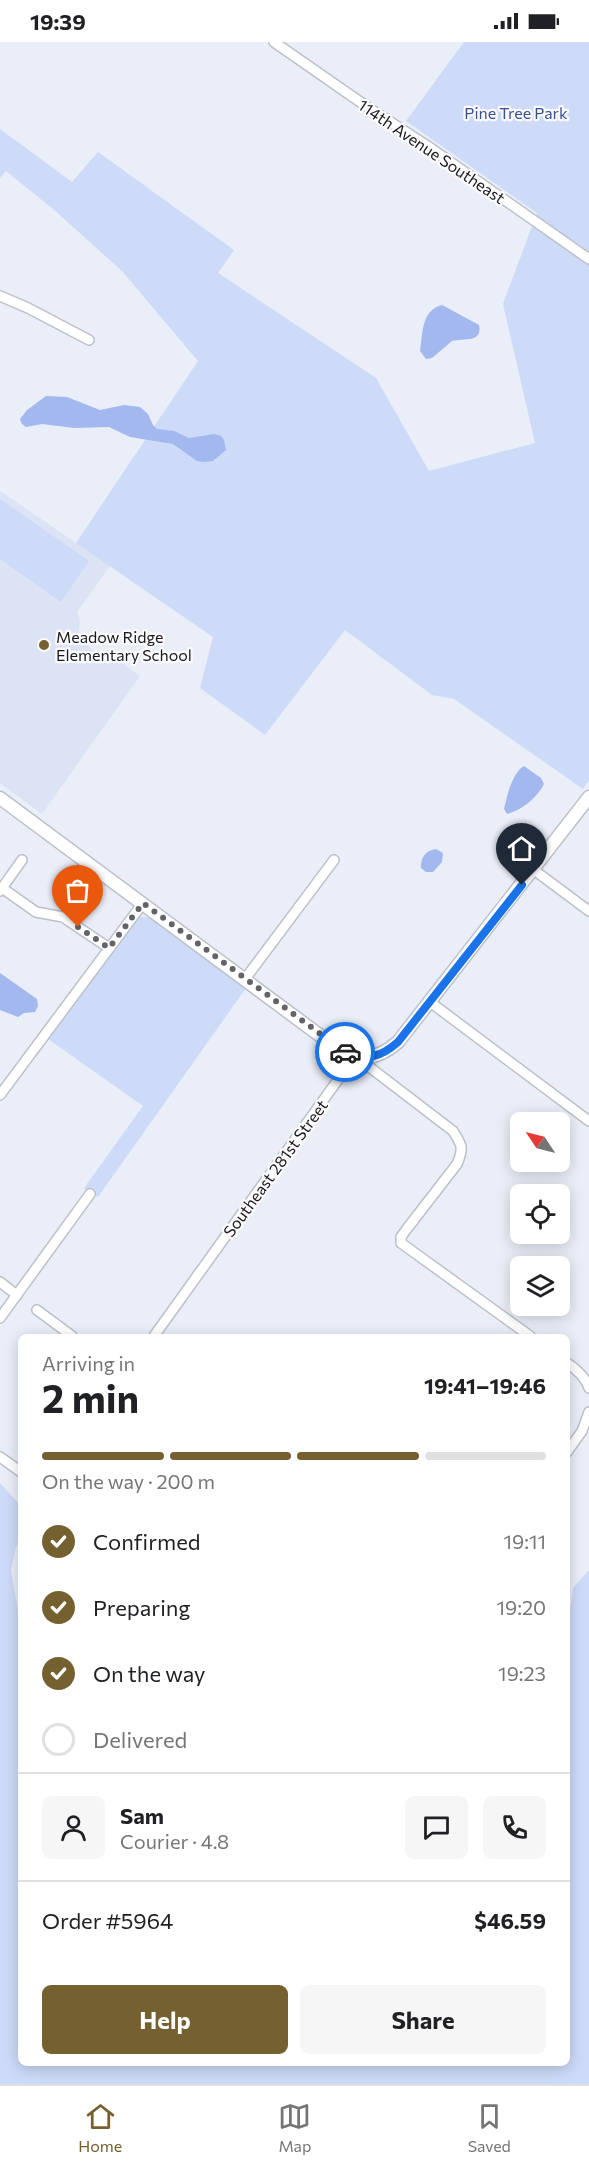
<!DOCTYPE html>
<meta charset="utf-8">
<style>
body{margin:0;font-family:Commissioner,sans-serif;background:#f6f6f6;color:#202124;height:100vh;display:flex;flex-direction:column;font-size:22px;white-space:nowrap}
*{box-sizing:border-box;margin:0}
p{font-size:20px;color:#757577}
.icon{flex:none;width:33px;height:33px;fill:none;stroke:currentColor;stroke-width:2;stroke-linecap:round;stroke-linejoin:round}
.map{position:relative;flex:1;overflow:hidden}
.sheet{position:absolute;left:18px;top:1292px;width:552px;height:732px;display:flex;flex-direction:column;background:#fff;border-radius:9px;box-shadow:0 3px 15px #0003}
.sheet>*{flex:none}
.needle{width:39px;rotate:305deg}
.buttons{position:absolute;left:510px;top:1070px;display:grid;gap:12px}
.buttons a{display:grid;place-items:center;width:60px;height:60px;border-radius:9px;background:#fff;box-shadow:0 3px 15px #0003;font-size:30px}
.pin{position:absolute;display:grid;place-items:center;width:51px;height:51px;color:#fff;margin:-62px -26px;border-radius:50% 50% 50% 0;rotate:-45deg;box-shadow:0 0 6px #0007}
.pin .icon{rotate:45deg}
.courier{position:absolute;display:grid;place-items:center;width:60px;height:60px;margin:-30px;border:4px solid #1a73e8;border-radius:50%;background:#fff;color:#222;box-shadow:0 2px 8px #0007}
.summary em{font-style:normal;font-weight:700}
.summary div{display:flex;flex-direction:column-reverse}
.summary{display:flex;align-items:center;justify-content:space-between;height:102px;padding:0 24px}
h1{font-size:39px;font-weight:700;line-height:45px}
.bar{display:grid;grid-template-columns:repeat(4,1fr);gap:9px 6px;align-content:center;height:72px;padding:0 24px}
.bar i{height:8px;border-radius:4px;background:#e0e0e0}
.bar .on{background:#756130}
.bar p{grid-column:span 4}
.line{display:flex;align-items:center;gap:15px;padding:0 24px;border-top:2px solid #e0e0e0}
.line div{flex:1}
.round{display:grid;place-items:center;flex:none;width:63px;height:63px;border-radius:9px;background:#f6f6f6}
ol{padding:0 24px;list-style:none}
li{display:flex;align-items:center;gap:18px;height:66px}
li p{margin-inline-start:auto}
li .icon{padding:6px;border-radius:50%;background:#756130;color:#fff;stroke-width:4}
li:last-child{color:#757577}
li i{width:33px;height:33px;border:3px solid #e0e0e0;border-radius:50%}
.primary-button{display:flex;gap:12px;margin-top:auto;padding:12px 24px}
.primary-button a{flex:1;height:69px;border-radius:9px;background:#756130;color:#fff;font-size:24px;font-weight:700;line-height:69px;text-align:center}
.primary-button a+a{background:#f6f6f6;color:#202124}
.status{display:flex;justify-content:space-between;align-items:center;height:42px;padding:0 30px;background:#fff;direction:ltr}
.status svg{height:16px;fill:currentColor}
.dock{display:flex;justify-content:space-around;align-items:center;height:84px;border-top:2px solid #e0e0e0;background:#fff;font-size:16px;color:#757577}
.dock a{display:grid;justify-items:center;gap:3px}
.dock .on{color:#756130}
.map>svg:first-child{display:block}
.built{fill:#dce3f4}
.green{fill:#cddaf8}
.water{fill:#a3b8ee}
.lines{fill:none;stroke-linecap:round;stroke-linejoin:round}
.minor-casing{stroke:#bcc0c9;stroke-width:12}
.tertiary-casing{stroke:#bcc0c9;stroke-width:15}
.minor{stroke:#fff;stroke-width:9}
.tertiary{stroke:#fff;stroke-width:12}
.done{stroke:#62646a;stroke-width:6;stroke-dasharray:0 10.8}
.route{stroke:#1a73e8;stroke-width:8}
.poi-dot{fill:#756130;stroke:#fbfbfd;stroke-width:2}
.labels{text-anchor:middle;dominant-baseline:central;stroke-width:4.5;stroke-linejoin:round;paint-order:stroke}
.park-label{font-size:16px;fill:#395091;stroke:#fbfbfd}
.street-label{font-size:16px;fill:#18191d;stroke:#fbfbfd}
.poi-label{font-size:16px;fill:#18191d;stroke:#fbfbfd;text-anchor:start}
</style>
<div class="status"><b>19:39</b><svg viewBox="0 0 49 12"><path d="M0 12V9h3v3zM5 12V6h3v6zM10 12V3h3v9zM15 12V0h3v12zM26 1h20v11H26zM47 4h2v5h-2z"/></svg></div>
<div class="map">
<svg width="589" height="2042" viewBox="0 0 589 2042">
<rect width="100%" height="100%" fill="#eaeef8"/>
<path class="built" d="M 0,449 L 110,524 L 77,570 L 80,579 L 78,593 L 98,613 L 118,618 L 140,634 L 42,772 L 0,741 Z"/>
<g class="green">
<path d="M 464,0 L 589,0 L 589,738 L 583,747 L 454,657 L 432,653 L 345,588 L 265,693 L 200,646 L 213,595 L 76,501 L 198,319 L 122,229 L 53,167 L 6,129 L 0,136 L 0,87 L 72,140 L 98,110 L 234,208 L 218,231 L 376,336 L 429,429 L 535,401 L 503,262 L 537,171 L 406,79 Z"/>
<path d="M 0,457 L 89,519 L 61,560 L 0,517 Z"/>
<path d="M 140,875 L 148,875 L 246,946 L 98,1155 L 84,1146 L 143,1064 L 48,997 L 134,878 Z"/>
<path d="M 0,1441 L 21,1464 L 21,1495 L 16,1505 L 11,1528 L 21,1586 L 21,2020 L 567,2020 L 567,1589 L 573,1546 L 589,1528 L 589,2042 L 0,2042 Z"/>
</g>
<g class="water">
<path d="M 442,263 L 479,283 C 483,301 464,296 452,299 L 432,316 L 426,317 L 420,309 C 423,292 421,268 442,263 Z"/>
<path d="M 46,354 L 67,355 L 100,368 L 124,363 L 140,365 L 148,372 L 153,383 L 157,387 L 174,389 L 189,396 L 214,392 L 221,394 L 224,398 L 226,408 L 213,419 L 203,420 L 197,419 L 173,402 L 130,395 L 109,385 L 74,386 L 42,382 L 26,385 L 22,382 L 20,377 L 27,368 Z"/>
<path d="M 524,724 L 541,736 L 544,742 C 537,756 522,768 507,772 L 504,767 C 507,754 512,731 524,724 Z"/>
<path d="M 436,807 L 443,811 L 442,820 L 433,830 L 426,830 L 421,826 C 420,816 426,808 436,807 Z"/>
<path d="M 0,931 L 37,957 L 38,964 L 35,970 L 24,971 L 18,975 L 0,968 Z"/>
</g>
<g class="lines">
<defs>
<g id="minor">
<path d="M 274,0 L 366,64 L 429,105 L 589,217"/>
<path d="M 0,254 L 28,266 L 89,298"/>
<path d="M 534,828 L 589,869"/>
<path d="M 2,846 L 36,870 L 63,875 L 109,906"/>
<path d="M 0,849 L 22,818"/>
<path d="M 245,937 L 334,818"/>
<path d="M 430,960 L 589,1079"/>
<path d="M 0,1053 L 143,861"/>
<path d="M 0,1240 L 17,1253"/>
<path d="M 37,1268 L 72,1294"/>
<path d="M 0,1276 L 90,1152"/>
<path d="M 154,1294 L 355,1014 L 453,1089 C 462,1103 464,1106 457,1122 L 406,1188 L 401,1195 L 401,1201 L 530,1294"/>
<path d="M 567,1321 C 576,1327 586,1336 589,1346"/>
<path d="M 567,1410 L 582,1389 L 589,1370"/>
<path d="M 0,1415 L 21,1430"/>
</g>
<path id="tertiary" d="M 0,756 L 334,1004 C 359,1020 376,1019 398,1000 L 589,755"/>
</defs>
<use href="#minor" class="minor-casing"/>
<use href="#tertiary" class="tertiary-casing"/>
<use href="#minor" class="minor"/>
<use href="#tertiary" class="tertiary"/>
</g>
<g class="lines">
<path class="done" d="M 78,885 L 109,906 L 143,861 L 345,1010"/>
<path class="route" d="M 345,1010 C 367,1019 381,1015 398,1000 L 522,843"/>
</g>
<circle class="poi-dot" cx="44" cy="603" r="6"/>
<g class="labels">
<g class="park-label">
<text x="516" y="70">Pine Tree Park</text>
</g>
<g class="street-label">
<text transform="translate(432 109) rotate(34)">114th Avenue Southeast</text>
<text transform="translate(275 1126) rotate(-54)">Southeast 281st Street</text>
</g>
<g class="poi-label">
<text x="56" y="594">Meadow Ridge<tspan x="56" dy="18">Elementary School</tspan></text>
</g>
</g>
</svg>
<div class="buttons">
<a><svg class="needle" viewBox="-14 -14 28 28"><path d="M0-13l5 13h-10z" fill="#e53935"/><path d="M0 13l5-13h-10z" fill="#757577"/></svg></a>
<a><svg class="icon" aria-label="locate" viewBox="0 0 24 24"><circle cx="12" cy="12" r="6"/><path d="M12 2v4M12 18v4M2 12h4M18 12h4"/></svg></a>
<a><svg class="icon" aria-label="layers" viewBox="0 0 24 24"><path d="M12 4l9 5-9 5-9-5zM3 14l9 5 9-5"/></svg></a>
</div>
<div class="pin" style="left:78px;top:885px;background:#ea580c"><svg class="icon" aria-label="bag" viewBox="0 0 24 24"><path d="M5 8h14l-1 12H6zM9 8a3 3 0 0 1 6 0"/></svg></div>
<div class="pin" style="left:522px;top:843px;background:#1f2937"><svg class="icon" aria-label="home" viewBox="0 0 24 24"><path d="M3 11l9-7 9 7M6 9v11h12V9"/></svg></div>
<div class="courier" style="left:345px;top:1010px"><svg class="icon" aria-label="car" viewBox="0 0 24 24"><path d="M5 17H2v-5l4-1 3-4h7l3 4 3 1v5h-3M9 17h6M6 11h13"/><circle cx="7" cy="17" r="2"/><circle cx="17" cy="17" r="2"/></svg></div>
<section class="sheet">
<div class="summary"><div><h1>2 min</h1><p>Arriving in</p></div><em>19:41–19:46</em></div>
<div class="bar"><i class="on"></i><i class="on"></i><i class="on"></i><i></i><p>On the way · 200 m</p></div>
<ol>
<li><svg class="icon" aria-label="check" viewBox="0 0 24 24"><path d="M5 12l5 5 9-10"/></svg>Confirmed<p>19:11</p></li>
<li><svg class="icon" aria-label="check" viewBox="0 0 24 24"><path d="M5 12l5 5 9-10"/></svg>Preparing<p>19:20</p></li>
<li><svg class="icon" aria-label="check" viewBox="0 0 24 24"><path d="M5 12l5 5 9-10"/></svg>On the way<p>19:23</p></li>
<li><i></i>Delivered</li>
</ol>
<div class="line" style="height:108px"><a class="round"><svg class="icon" aria-label="person" viewBox="0 0 24 24"><circle cx="12" cy="8" r="4"/><path d="M4 21q1-7 8-7t8 7"/></svg></a><div><b>Sam</b><p>Courier · 4.8</p></div><a class="round"><svg class="icon" aria-label="chat" viewBox="0 0 24 24"><path d="M4 5h16v11H9l-5 4z"/></svg></a><a class="round"><svg class="icon" aria-label="phone" viewBox="0 0 24 24"><path d="M5 4h4l2 5-3 2q2 4 5 5l2-3 5 2v4C11 20 4 13 5 4z"/></svg></a></div>
<div class="line" style="height:78px"><div>Order #5964</div><b>$46.59</b></div>
<div class="primary-button"><a>Help</a><a>Share</a></div>
</section>
</div>
<nav class="dock">
<a class="on"><svg class="icon" aria-label="home" viewBox="0 0 24 24"><path d="M3 11l9-7 9 7M6 9v11h12V9"/></svg>Home</a>
<a><svg class="icon" aria-label="map" viewBox="0 0 24 24"><path d="M3 6l6-2 6 2 6-2v14l-6 2-6-2-6 2zM9 4v14M15 6v14"/></svg>Map</a>
<a><svg class="icon" aria-label="saved" viewBox="0 0 24 24"><path d="M7 4h10v16l-5-4-5 4z"/></svg>Saved</a>
</nav>
